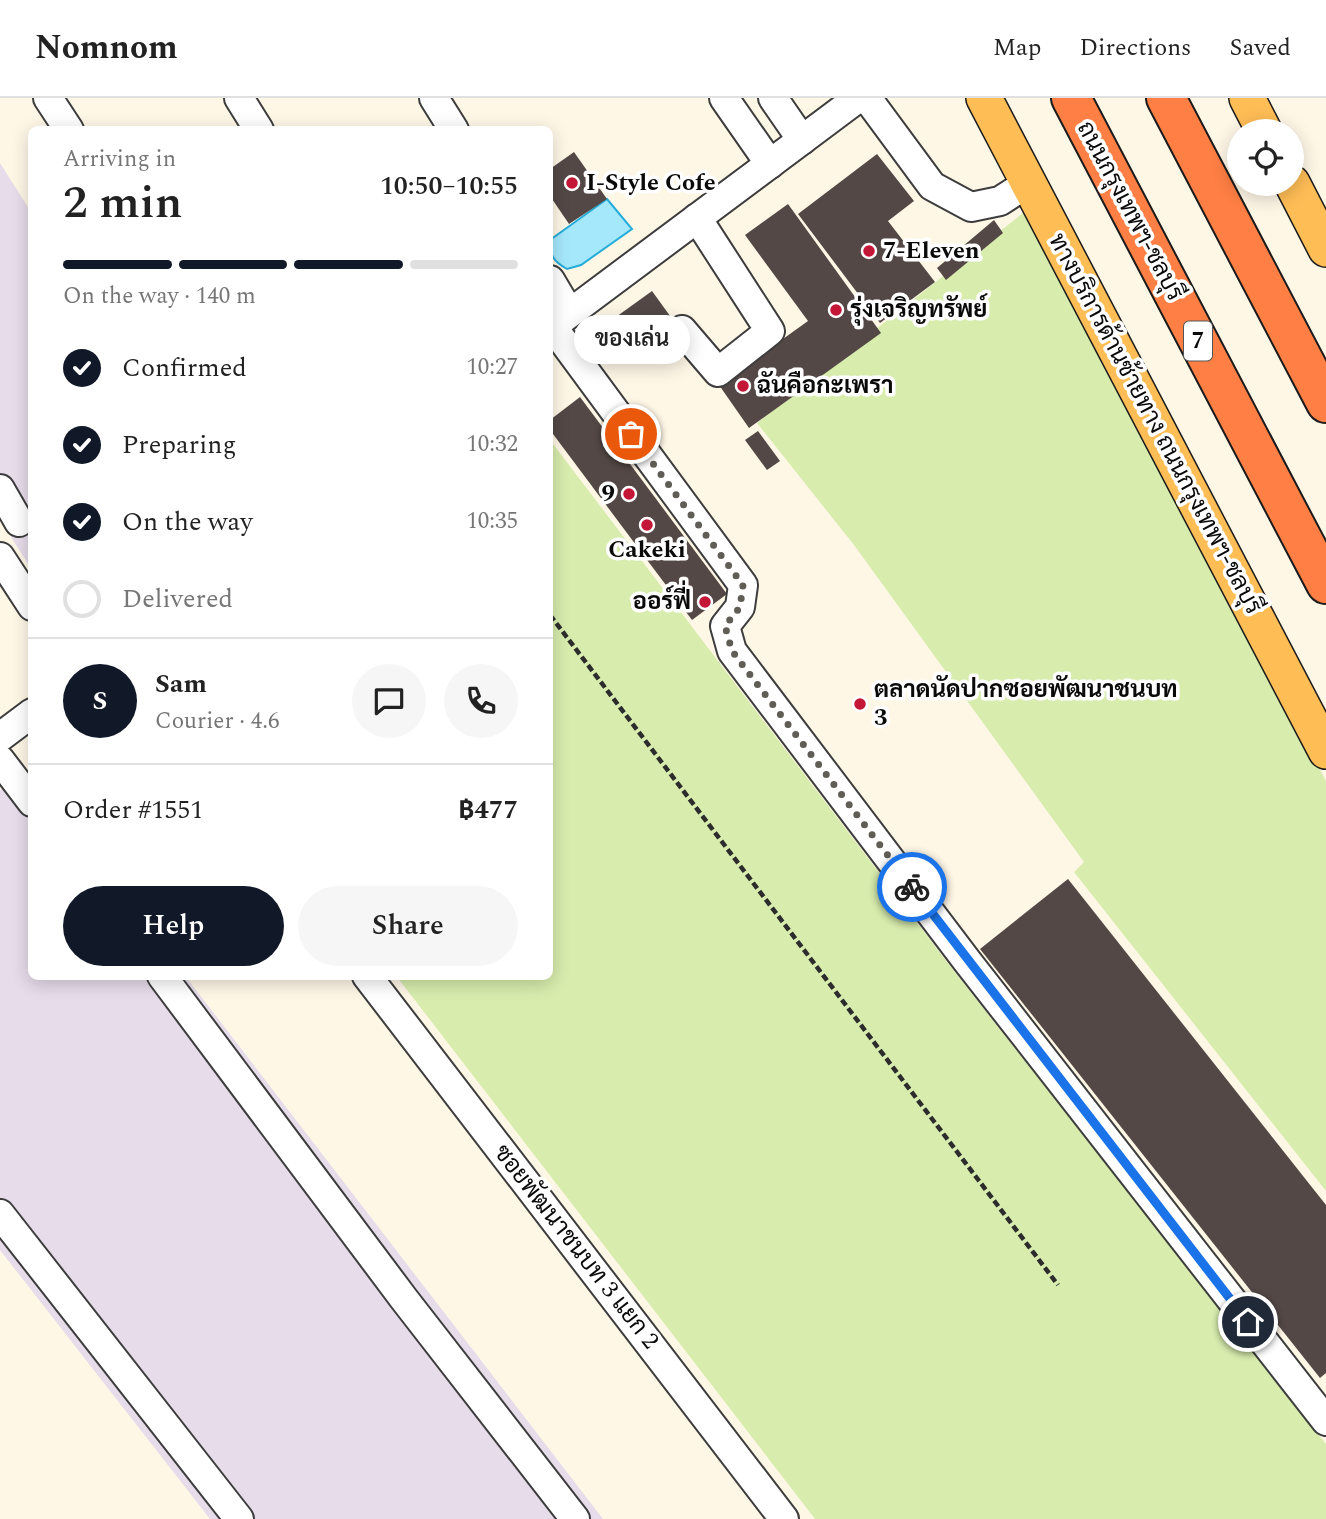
<!DOCTYPE html>
<meta charset="utf-8">
<style>
body{margin:0;font-family:Spectral,Sarabun,serif;background:#f6f6f6;color:#222;height:100vh;display:flex;flex-direction:column;font-size:26px;white-space:nowrap}
*{box-sizing:border-box;margin:0}
p{font-size:23px;color:#767676}
.icon{flex:none;width:38px;height:38px;fill:none;stroke:currentColor;stroke-width:2;stroke-linecap:round;stroke-linejoin:round}
.map{position:relative;flex:1;overflow:hidden}
.drawer{position:absolute;left:28px;top:28px;width:525px;height:854px;display:flex;flex-direction:column;background:#fff;border-radius:10px;box-shadow:0 4px 18px #0003}
.drawer>*{flex:none}
.fabs{position:absolute;left:1227px;top:21px;display:grid;gap:14px}
.fabs a{display:grid;place-items:center;width:77px;height:77px;border-radius:50%;background:#fff;box-shadow:0 4px 18px #0003;font-size:35px}
.pin{position:absolute;display:grid;place-items:center;width:60px;height:60px;color:#fff;margin:-30px;border:4px solid #fff;border-radius:50%;box-shadow:0 2px 7px #0007}
.courier{position:absolute;display:grid;place-items:center;width:70px;height:70px;margin:-35px;border:5px solid #1a73e8;border-radius:50%;background:#fff;color:#222;box-shadow:0 2px 9px #0007}
.bubble{position:absolute;height:49px;border-radius:24px;background:#fff;box-shadow:0 4px 18px #0003;font-size:23px;font-weight:600;line-height:49px;text-align:center}
.summary em{font-style:normal;font-weight:600}
.summary div{display:flex;flex-direction:column-reverse}
.summary{display:flex;align-items:center;justify-content:space-between;height:119px;padding:0 35px}
h1{font-size:46px;font-weight:600;line-height:52px}
.bar{display:grid;grid-template-columns:repeat(4,1fr);gap:10px 7px;align-content:center;height:84px;padding:0 35px}
.bar i{height:9px;border-radius:5px;background:#e0e0e0}
.bar .on{background:#111827}
.bar p{grid-column:span 4}
.line{display:flex;align-items:center;gap:18px;padding:0 35px;border-top:2px solid #e0e0e0}
.line div{flex:1}
.round{display:grid;place-items:center;flex:none;width:74px;height:74px;border-radius:37px;background:#f6f6f6}
ol{padding:0 35px;list-style:none}
li{display:flex;align-items:center;gap:21px;height:77px}
li p{margin-inline-start:auto}
li .icon{padding:7px;border-radius:50%;background:#111827;color:#fff;stroke-width:4}
li:last-child{color:#767676}
li i{width:38px;height:38px;border:4px solid #e0e0e0;border-radius:50%}
.action{display:flex;gap:14px;margin-top:auto;padding:14px 35px}
.action a{flex:1;height:80px;border-radius:42px;background:#111827;color:#fff;font-size:28px;font-weight:600;line-height:80px;text-align:center}
.action a+a{background:#f6f6f6;color:#222}
header{display:flex;align-items:center;gap:42px;box-sizing:border-box;height:98px;padding:0 35px;background:#fff;border-bottom:2px solid #e0e0e0}
header strong{font-size:33px}
nav{display:flex;gap:38px;margin-inline-start:auto;font-size:24px}
.map>svg:first-child{display:block}
.industrial{fill:#e7dcea}
.green{fill:#d7ecad}
.water{fill:#a5e8fc;stroke:#26acd9;stroke-width:2}
.building{fill:#534845}
.lines{fill:none;stroke-linecap:round;stroke-linejoin:round}
.minor-casing{stroke:#3d3d3d;stroke-width:32}
.major-casing{stroke:#1b1b1b;stroke-width:38}
.highway-casing{stroke:#1b1b1b;stroke-width:42}
.path{stroke:#2c2c2c;stroke-width:4.5;stroke-dasharray:7 3.5;stroke-linecap:butt}
.minor{stroke:#fff;stroke-width:28}
.major{stroke:#ffbd56;stroke-width:35}
.highway{stroke:#ff7f44;stroke-width:38}
.done{stroke:#605d57;stroke-width:7;stroke-dasharray:0 12.6}
.route{stroke:#1a73e8;stroke-width:9}
.poi-dot{fill:#c41738;stroke:#fff;stroke-width:2.5}
.labels{text-anchor:middle;dominant-baseline:central;stroke-width:7;stroke-linejoin:round;paint-order:stroke}
.shield{fill:#fff;stroke:#545454;stroke-width:2}
.shield-label{font-size:23px;font-weight:bold;fill:#0a0a0a}
.poi-label{font-size:24px;font-weight:bold;fill:#0a0a0a;stroke:#fff;text-anchor:start}
.street-label{font-size:24px;fill:#0a0a0a;stroke:#fff}
</style>
<header>
<strong>Nomnom</strong>
<nav><a>Map</a><a>Directions</a><a>Saved</a></nav>
</header>
<div class="map">
<svg width="1326" height="1421" viewBox="0 0 1326 1421">
<rect width="100%" height="100%" fill="#fff7e6"/>
<g class="industrial">
<path d="M 0,65 L 31,114 L 31,471 L 0,421 Z"/>
<path d="M 27,672 L 32,678 L 32,878 L 186,879 L 603,1421 L 210,1421 L 0,1152 L 0,692 Z"/>
</g>
<g class="green">
<path d="M 1028,111 L 1326,683 L 1326,1093 L 1074,774 L 1084,764 L 854,447 L 757,325 Z"/>
<path d="M 550,342 L 947,864 L 1326,1346 L 1326,1421 L 815,1421 L 397,879 L 550,878 Z"/>
</g>
<path class="water" d="M 607,101 L 632,131 L 581,167 L 567,171 C 553,163 550,158 550,142 Z"/>
<g class="building">
<path d="M 574,54 L 607,101 L 569,126 L 550,98 L 550,71 Z"/>
<path d="M 877,56 L 914,103 L 888,123 L 935,184 L 880,225 L 798,116 Z"/>
<path d="M 788,106 L 881,235 L 749,330 L 719,287 L 808,223 L 745,137 Z"/>
<path d="M 994,122 L 1003,135 L 946,182 L 937,170 Z"/>
<path d="M 652,193 L 673,222 L 612,265 L 591,237 Z"/>
<path d="M 580,299 L 727,496 L 692,522 L 550,332 L 550,322 Z"/>
<path d="M 758,333 L 780,363 L 767,372 L 745,342 Z"/>
<path d="M 1068,781 L 1326,1107 L 1326,1275 L 1320,1280 L 980,851 Z"/>
</g>
<g class="lines">
<defs>
<g id="minor">
<path d="M 48,0 L 69,32"/>
<path d="M 239,0 L 259,32"/>
<path d="M 434,0 L 454,32"/>
<path d="M 724,0 L 770,66"/>
<path d="M 773,0 L 802,42"/>
<path d="M 867,0 L 932,88 L 971,109 L 1000,103 L 1028,85"/>
<path d="M 550,182 L 569,214"/>
<path d="M 552,228 L 743,487 L 740,509 L 725,528 L 732,553 L 967,863 L 1326,1323"/>
<path d="M 550,230 L 858,0"/>
<path d="M 682,232 L 718,274 L 770,233 L 697,120"/>
<path d="M 0,391 L 19,424"/>
<path d="M 0,459 L 32,508"/>
<path d="M 0,639 L 32,615"/>
<path d="M 0,662 L 32,704"/>
<path d="M 162,878 L 404,1201 L 575,1421"/>
<path d="M 367,878 L 784,1421"/>
<path d="M 0,1116 L 239,1421"/>
</g>
<g id="major">
<path d="M 984,0 L 1326,653"/>
<path d="M 1247,0 L 1264,33"/>
<path d="M 1292,85 L 1326,151"/>
</g>
<g id="highway">
<path d="M 1071,0 L 1326,486"/>
<path d="M 1166,0 L 1326,305"/>
</g>
</defs>
<use href="#minor" class="minor-casing"/>
<use href="#major" class="major-casing"/>
<use href="#highway" class="highway-casing"/>
<path class="path" d="M 550,517 L 1058,1187"/>
<use href="#minor" class="minor"/>
<use href="#major" class="major"/>
<use href="#highway" class="highway"/>
</g>
<g class="lines">
<path class="done" d="M 631,336 L 743,487 L 740,509 L 725,528 L 732,553 L 912,789"/>
<path class="route" d="M 912,789 L 1248,1224"/>
</g>
<g class="poi-dot">
<circle cx="572" cy="85" r="7"/>
<circle cx="869" cy="153" r="7"/>
<circle cx="836" cy="212" r="7"/>
<circle cx="743" cy="288" r="7"/>
<circle cx="629" cy="396" r="7"/>
<circle cx="647" cy="427" r="7"/>
<circle cx="705" cy="504" r="7"/>
<circle cx="860" cy="606" r="7"/>
</g>
<g class="labels">
<rect class="shield" x="1184" y="223.5" width="28" height="39" rx="5"/>
<g class="shield-label">
<text x="1198" y="243">7</text>
</g>
<g class="poi-label">
<text x="586" y="85">I-Style Cofe</text>
<text x="883" y="153">7-Eleven</text>
<text x="850" y="212">รุ่งเจริญทรัพย์</text>
<text x="757" y="288">ฉันคือกะเพรา</text>
<text x="615" y="396" text-anchor="end">9</text>
<text x="647" y="452" text-anchor="middle">Cakeki</text>
<text x="691" y="504" text-anchor="end">ออร์ฟี่</text>
<text x="874" y="592">ตลาดนัดปากซอยพัฒนาชนบท<tspan x="874" dy="28">3</tspan></text>
</g>
<g class="street-label">
<text transform="translate(1130 113) rotate(62)">ถนนกรุงเทพฯ-ชลบุรี</text>
<text transform="translate(1155 326) rotate(62)">ทางบริการด้านซ้ายทาง ถนนกรุงเทพฯ-ชลบุรี</text>
<text transform="translate(576 1149) rotate(52)">ซอยพัฒนาชนบท 3 แยก 2</text>
</g>
</g>
</svg>
<div class="fabs">
<a><svg class="icon" aria-label="locate" viewBox="0 0 24 24"><circle cx="12" cy="12" r="6"/><path d="M12 2v4M12 18v4M2 12h4M18 12h4"/></svg></a>
</div>
<div class="pin" style="left:631px;top:336px;background:#ea580c"><svg class="icon" aria-label="bag" viewBox="0 0 24 24"><path d="M5 8h14l-1 12H6zM9 8a3 3 0 0 1 6 0"/></svg></div>
<div class="pin" style="left:1248px;top:1224px;background:#1f2937"><svg class="icon" aria-label="home" viewBox="0 0 24 24"><path d="M3 11l9-7 9 7M6 9v11h12V9"/></svg></div>
<div class="courier" style="left:912px;top:789px"><svg class="icon" aria-label="bike" viewBox="0 0 24 24"><circle cx="6" cy="16" r="4"/><circle cx="18" cy="16" r="4"/><path d="M6 16l4-8h5l3 8M10 8l3 8H6M13 5h3"/></svg></div>
<div class="bubble" style="left:574px;top:217px;width:116px">ของเล่น</div>
<section class="drawer">
<div class="summary"><div><h1>2 min</h1><p>Arriving in</p></div><em>10:50–10:55</em></div>
<div class="bar"><i class="on"></i><i class="on"></i><i class="on"></i><i></i><p>On the way · 140 m</p></div>
<ol>
<li><svg class="icon" aria-label="check" viewBox="0 0 24 24"><path d="M5 12l5 5 9-10"/></svg>Confirmed<p>10:27</p></li>
<li><svg class="icon" aria-label="check" viewBox="0 0 24 24"><path d="M5 12l5 5 9-10"/></svg>Preparing<p>10:32</p></li>
<li><svg class="icon" aria-label="check" viewBox="0 0 24 24"><path d="M5 12l5 5 9-10"/></svg>On the way<p>10:35</p></li>
<li><i></i>Delivered</li>
</ol>
<div class="line" style="height:126px"><b class="round" style="background:#111827;color:#fff">S</b><div><b>Sam</b><p>Courier · 4.6</p></div><a class="round"><svg class="icon" aria-label="chat" viewBox="0 0 24 24"><path d="M4 5h16v11H9l-5 4z"/></svg></a><a class="round"><svg class="icon" aria-label="phone" viewBox="0 0 24 24"><path d="M5 4h4l2 5-3 2q2 4 5 5l2-3 5 2v4C11 20 4 13 5 4z"/></svg></a></div>
<div class="line" style="height:91px"><div>Order #1551</div><b>฿477</b></div>
<div class="action"><a>Help</a><a>Share</a></div>
</section>
</div>
